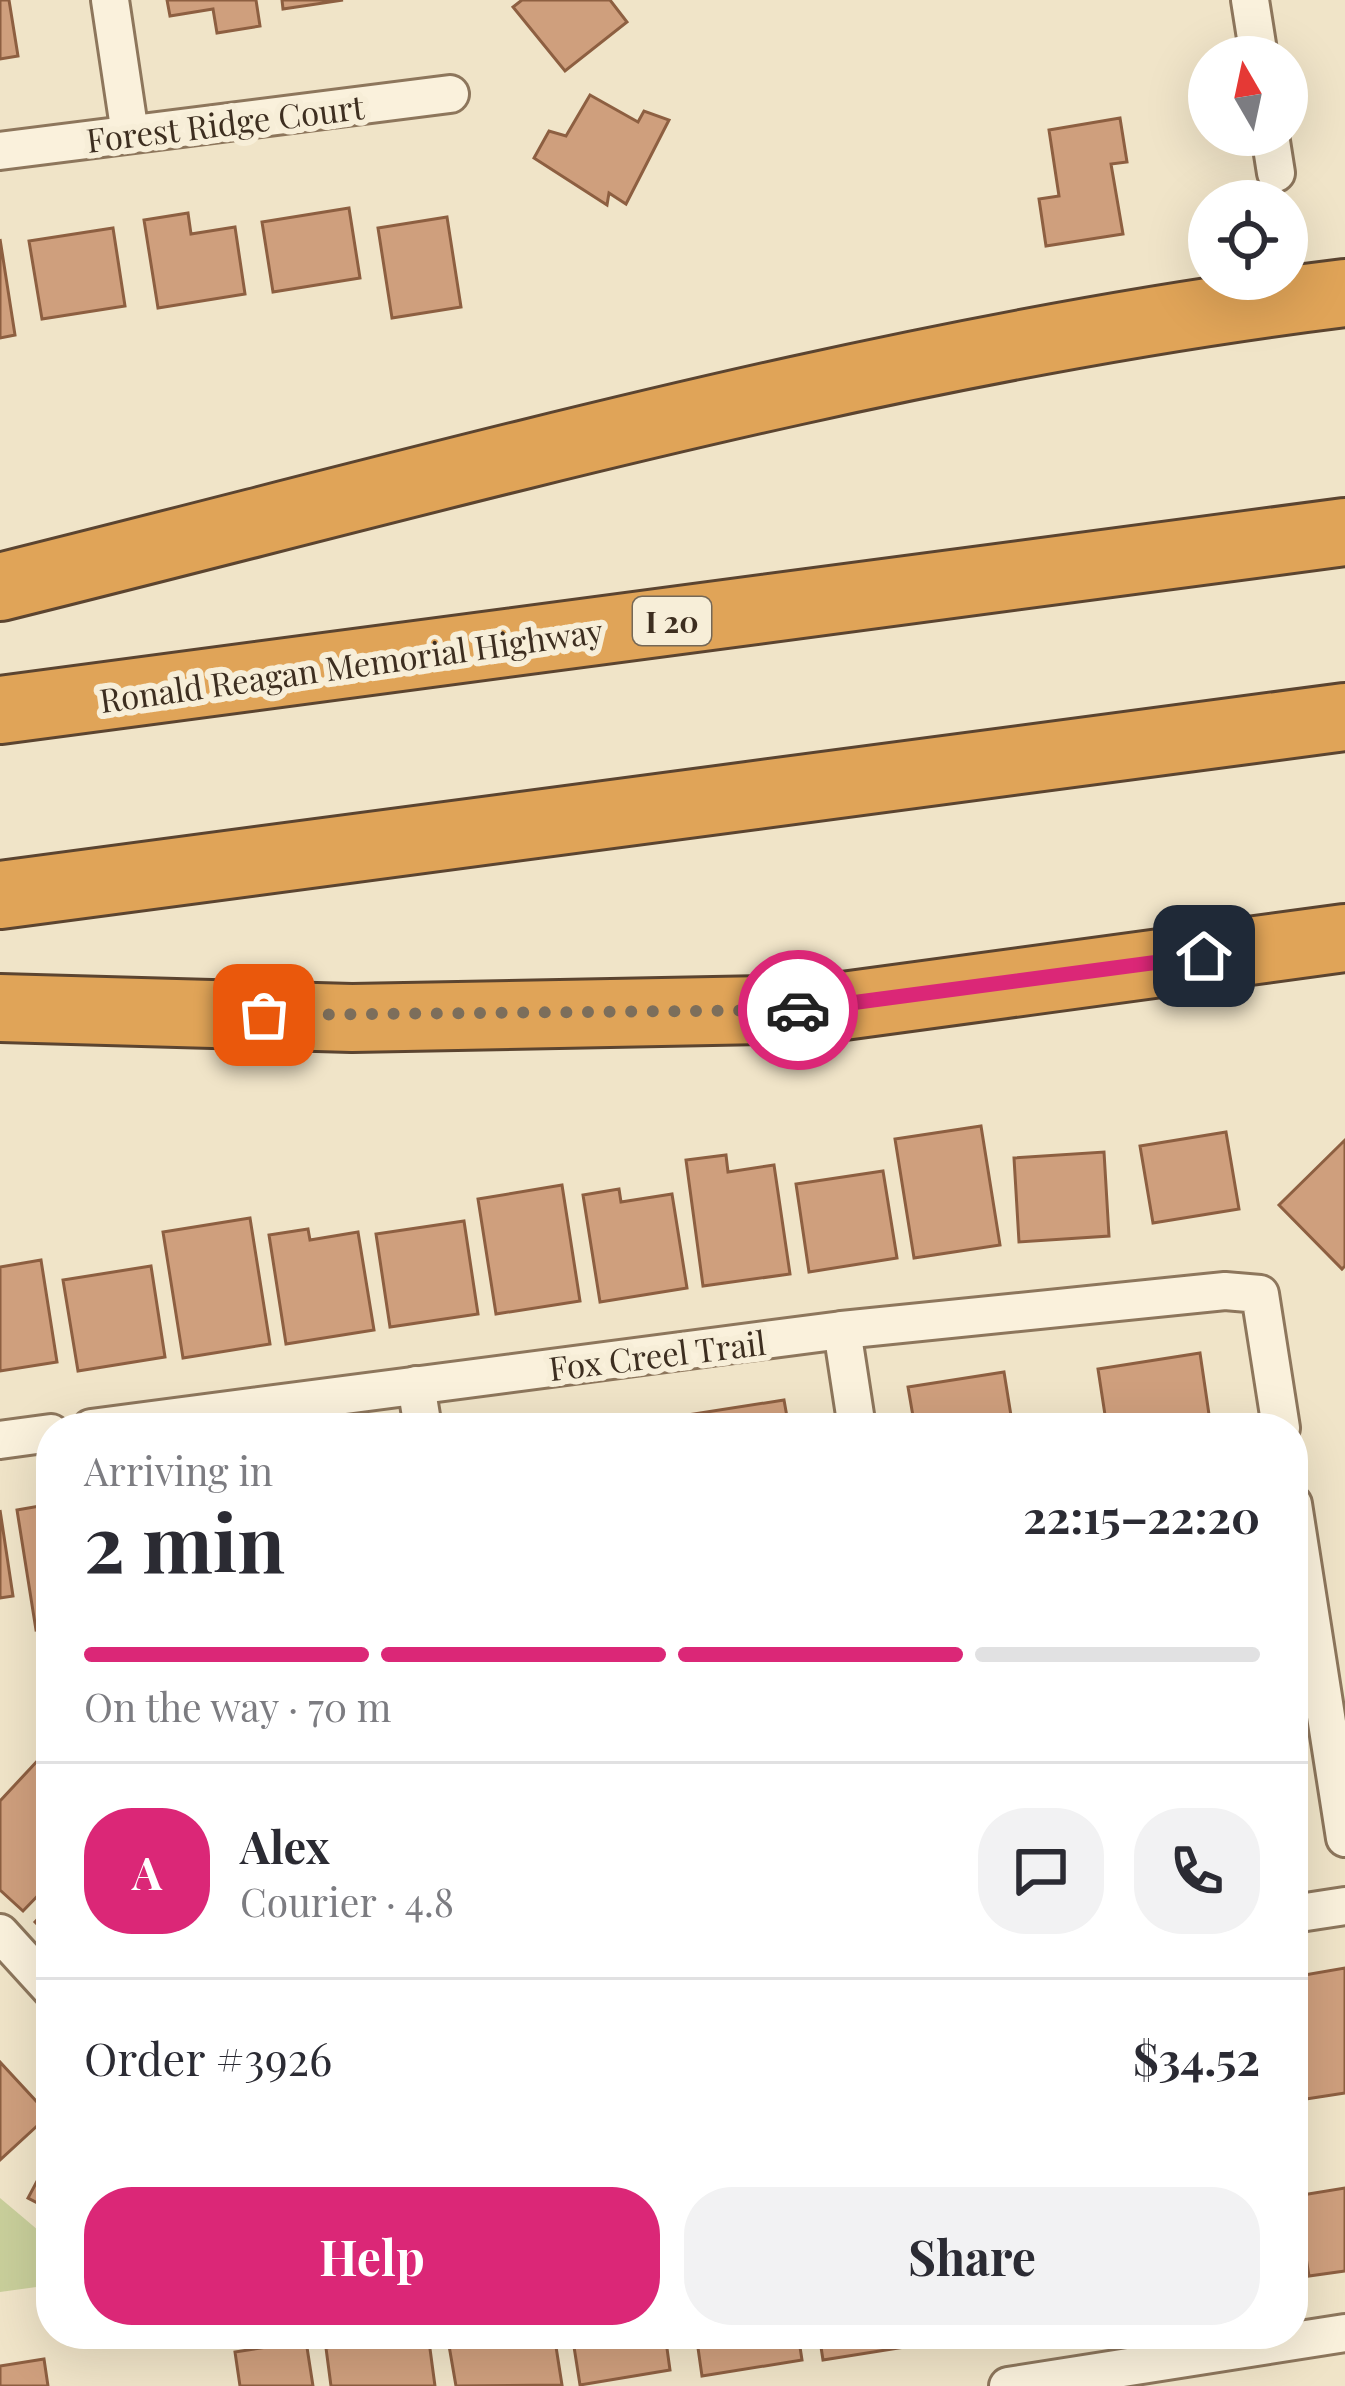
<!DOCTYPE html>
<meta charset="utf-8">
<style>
body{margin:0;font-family:"Playfair Display",serif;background:#f2f2f3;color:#2b2b33;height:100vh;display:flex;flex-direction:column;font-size:45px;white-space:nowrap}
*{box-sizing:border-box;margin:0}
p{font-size:39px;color:#7c7c81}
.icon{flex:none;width:66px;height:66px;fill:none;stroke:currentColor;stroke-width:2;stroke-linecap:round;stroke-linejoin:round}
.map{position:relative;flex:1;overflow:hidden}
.details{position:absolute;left:36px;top:1413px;width:1272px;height:936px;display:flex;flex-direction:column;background:#fff;border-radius:48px;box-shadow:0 12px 48px #0002}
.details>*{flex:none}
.needle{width:78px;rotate:351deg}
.fabs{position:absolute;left:1188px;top:36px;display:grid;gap:24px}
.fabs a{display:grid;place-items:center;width:120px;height:120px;border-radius:50%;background:#fff;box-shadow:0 12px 48px #0002;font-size:60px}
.pin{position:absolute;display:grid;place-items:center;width:102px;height:102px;color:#fff;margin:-51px;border-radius:24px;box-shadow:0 6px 18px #0006}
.courier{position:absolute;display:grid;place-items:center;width:120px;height:120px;margin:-60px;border:9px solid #db2777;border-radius:50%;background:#fff;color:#222;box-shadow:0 3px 15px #0007}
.head em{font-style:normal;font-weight:700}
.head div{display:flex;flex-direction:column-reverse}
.head{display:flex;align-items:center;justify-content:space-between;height:204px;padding:0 48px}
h1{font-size:78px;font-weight:700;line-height:90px}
.bar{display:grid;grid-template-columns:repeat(4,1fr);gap:18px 12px;align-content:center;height:144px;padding:0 48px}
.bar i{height:15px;border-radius:9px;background:#e1e1e2}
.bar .current{background:#db2777}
.bar p{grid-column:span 4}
.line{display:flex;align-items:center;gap:30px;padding:0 48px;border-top:3px solid #e1e1e2}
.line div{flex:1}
.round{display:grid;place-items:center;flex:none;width:126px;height:126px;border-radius:48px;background:#f2f2f3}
.button{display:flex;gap:24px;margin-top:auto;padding:24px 48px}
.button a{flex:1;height:138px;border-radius:48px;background:#db2777;color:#fff;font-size:48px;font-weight:700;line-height:138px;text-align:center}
.button a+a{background:#f2f2f3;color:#2b2b33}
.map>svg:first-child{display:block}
.green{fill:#c9cf9b}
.building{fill:#cf9f7d;stroke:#8d5f41;stroke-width:3}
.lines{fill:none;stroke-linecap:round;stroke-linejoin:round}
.street-casing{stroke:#8d765c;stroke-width:42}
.highway-casing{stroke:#5b4430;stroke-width:72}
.street{stroke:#faf1dc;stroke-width:36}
.highway{stroke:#e0a458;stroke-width:66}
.done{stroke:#7c6e5b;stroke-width:12;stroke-dasharray:0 21.6}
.route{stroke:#db2777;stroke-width:15}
.labels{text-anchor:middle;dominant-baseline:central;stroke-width:12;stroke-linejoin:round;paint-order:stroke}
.shield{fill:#f7eed8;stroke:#756857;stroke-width:3}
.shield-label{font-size:30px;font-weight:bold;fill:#3d2e20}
.street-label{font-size:33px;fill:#3d2e20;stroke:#f7eed8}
</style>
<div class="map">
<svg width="1345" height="2386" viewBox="0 0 1345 2386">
<rect width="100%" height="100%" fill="#f0e4c8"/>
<path class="green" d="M 0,2198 L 51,2241 L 51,2285 L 0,2292 Z"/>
<g class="building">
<path d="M 0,0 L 9,0 L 18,56 L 0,59 Z"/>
<path d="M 167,0 L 256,0 L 260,26 L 217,33 L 213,9 L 170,16 Z"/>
<path d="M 282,0 L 343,0 L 283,9 Z"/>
<path d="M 522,0 L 610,0 L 627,22 L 565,71 L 513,7 Z"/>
<path d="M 590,95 L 638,122 L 644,111 L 669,120 L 626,204 L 609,193 L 607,205 L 534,158 L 549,131 L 566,136 Z"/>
<path d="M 1120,118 L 1127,162 L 1111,164 L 1123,234 L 1046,246 L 1039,199 L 1059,196 L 1049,130 Z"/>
<path d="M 349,208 L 360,278 L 273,292 L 262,222 Z"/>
<path d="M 188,213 L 191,234 L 235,227 L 245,294 L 158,308 L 144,220 Z"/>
<path d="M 447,217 L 461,307 L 392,318 L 378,228 Z"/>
<path d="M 113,228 L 125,306 L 42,319 L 29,241 Z"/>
<path d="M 0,239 L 15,335 L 0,338 Z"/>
<path d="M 981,1126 L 1000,1245 L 914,1258 L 895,1139 Z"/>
<path d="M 1226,1132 L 1239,1209 L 1153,1223 L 1140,1146 Z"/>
<path d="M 1345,1140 L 1345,1266 L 1342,1269 L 1279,1205 Z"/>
<path d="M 1104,1152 L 1109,1236 L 1019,1242 L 1014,1158 Z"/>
<path d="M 726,1155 L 728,1172 L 774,1165 L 790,1274 L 703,1286 L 686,1160 Z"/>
<path d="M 883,1171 L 897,1258 L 809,1272 L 796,1184 Z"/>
<path d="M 562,1185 L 580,1301 L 496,1314 L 478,1199 Z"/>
<path d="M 619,1189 L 621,1202 L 672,1194 L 687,1288 L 600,1302 L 583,1195 Z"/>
<path d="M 250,1218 L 270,1344 L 183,1358 L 163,1232 Z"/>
<path d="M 464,1221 L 478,1314 L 390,1327 L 376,1234 Z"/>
<path d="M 308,1229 L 310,1240 L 358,1232 L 374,1330 L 286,1344 L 269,1235 Z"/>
<path d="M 41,1260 L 57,1362 L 0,1371 L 0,1267 Z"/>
<path d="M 151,1266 L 165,1357 L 78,1371 L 63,1280 Z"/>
<path d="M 1200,1353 L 1211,1428 L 1107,1428 L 1098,1369 Z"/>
<path d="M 1004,1372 L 1013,1428 L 915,1428 L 908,1387 Z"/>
<path d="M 784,1400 L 789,1428 L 683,1428 L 681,1416 Z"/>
<path d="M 584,1420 L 586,1428 L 533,1428 Z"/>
<path d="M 51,1504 L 51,1627 L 36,1630 L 17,1510 Z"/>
<path d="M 0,1510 L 13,1596 L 0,1598 Z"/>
<path d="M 40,1758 L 51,1768 L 51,1882 L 23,1911 L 0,1890 L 0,1801 Z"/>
<path d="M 51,1905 L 51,1938 L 35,1922 Z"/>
<path d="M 1345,1968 L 1345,2093 L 1306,2099 L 1293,1977 Z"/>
<path d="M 0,2062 L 49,2115 L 0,2160 Z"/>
<path d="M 51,2155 L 51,2210 L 28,2198 Z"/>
<path d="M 1345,2188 L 1345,2271 L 1309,2276 L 1296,2196 Z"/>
<path d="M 428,2334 L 435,2386 L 331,2386 L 326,2348 Z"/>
<path d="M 447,2334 L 554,2334 L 562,2385 L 456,2386 Z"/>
<path d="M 572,2334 L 665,2334 L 670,2370 L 580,2385 Z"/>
<path d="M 696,2334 L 798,2334 L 802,2360 L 702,2376 Z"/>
<path d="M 819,2334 L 929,2334 L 930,2343 L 823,2360 Z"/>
<path d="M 306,2341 L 313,2386 L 240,2386 L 235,2352 Z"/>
<path d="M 44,2359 L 48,2386 L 0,2386 L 0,2366 Z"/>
</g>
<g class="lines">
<defs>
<g id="street">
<path d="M 110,0 L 130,134"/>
<path d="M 1250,0 L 1259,57"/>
<path d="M 1270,135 L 1276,173"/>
<path d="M 0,151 L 450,94"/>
<path d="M 842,1330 L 857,1428"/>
<path d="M 416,1385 L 423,1428"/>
<path d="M 91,1428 L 842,1330 L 1225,1291 L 1260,1294 L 1281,1428"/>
<path d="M 0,1440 L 51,1433"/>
<path d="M 1293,1504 L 1345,1838"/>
<path d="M 1293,1914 L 1345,1906"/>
<path d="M 0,1933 L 51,1989"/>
<path d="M 1008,2386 L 1345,2333"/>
</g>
<g id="highway">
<path d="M 0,587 C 444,477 890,349 1345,293"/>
<path d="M 0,710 L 1345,532"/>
<path d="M 0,895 L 1345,717"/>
<path d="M 0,1008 L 352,1018 L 821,1009 L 1345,938"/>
</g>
</defs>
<use href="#street" class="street-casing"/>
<use href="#highway" class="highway-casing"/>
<use href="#street" class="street"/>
<use href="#highway" class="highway"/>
</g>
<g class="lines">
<path class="done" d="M 264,1015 L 798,1010"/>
<path class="route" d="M 798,1010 L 1204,956"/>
</g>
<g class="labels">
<rect class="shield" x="633" y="597" width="78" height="48" rx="9"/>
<g class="shield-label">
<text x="672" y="621">I 20</text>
</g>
<g class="street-label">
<text transform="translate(225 122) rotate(-7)">Forest Ridge Court</text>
<text transform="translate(351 664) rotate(-8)">Ronald Reagan Memorial Highway</text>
<text transform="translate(657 1354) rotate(-7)">Fox Creel Trail</text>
</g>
</g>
</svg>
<div class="fabs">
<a><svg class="needle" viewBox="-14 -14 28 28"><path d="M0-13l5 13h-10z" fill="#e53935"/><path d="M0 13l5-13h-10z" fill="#7c7c81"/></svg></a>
<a><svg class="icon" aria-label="locate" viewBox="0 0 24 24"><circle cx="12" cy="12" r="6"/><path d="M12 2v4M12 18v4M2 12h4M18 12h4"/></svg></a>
</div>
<div class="pin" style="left:264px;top:1015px;background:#ea580c"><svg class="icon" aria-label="bag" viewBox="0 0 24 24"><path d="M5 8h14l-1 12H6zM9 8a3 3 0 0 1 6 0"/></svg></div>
<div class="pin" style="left:1204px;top:956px;background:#1f2937"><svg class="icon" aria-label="home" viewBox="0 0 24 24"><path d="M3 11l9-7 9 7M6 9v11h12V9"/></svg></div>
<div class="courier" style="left:798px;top:1010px"><svg class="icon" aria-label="car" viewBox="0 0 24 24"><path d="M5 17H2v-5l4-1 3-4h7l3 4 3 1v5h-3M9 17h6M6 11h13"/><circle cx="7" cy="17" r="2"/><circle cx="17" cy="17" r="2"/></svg></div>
<section class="details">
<div class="head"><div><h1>2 min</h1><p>Arriving in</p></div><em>22:15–22:20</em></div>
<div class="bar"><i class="current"></i><i class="current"></i><i class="current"></i><i></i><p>On the way · 70 m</p></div>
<div class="line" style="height:216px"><b class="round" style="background:#db2777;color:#fff">A</b><div><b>Alex</b><p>Courier · 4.8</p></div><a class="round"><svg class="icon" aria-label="chat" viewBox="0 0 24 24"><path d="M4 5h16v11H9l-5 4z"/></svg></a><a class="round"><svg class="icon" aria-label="phone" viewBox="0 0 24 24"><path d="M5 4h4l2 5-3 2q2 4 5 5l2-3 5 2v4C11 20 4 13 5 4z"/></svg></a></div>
<div class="line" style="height:156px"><div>Order #3926</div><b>$34.52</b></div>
<div class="button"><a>Help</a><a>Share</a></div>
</section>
</div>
